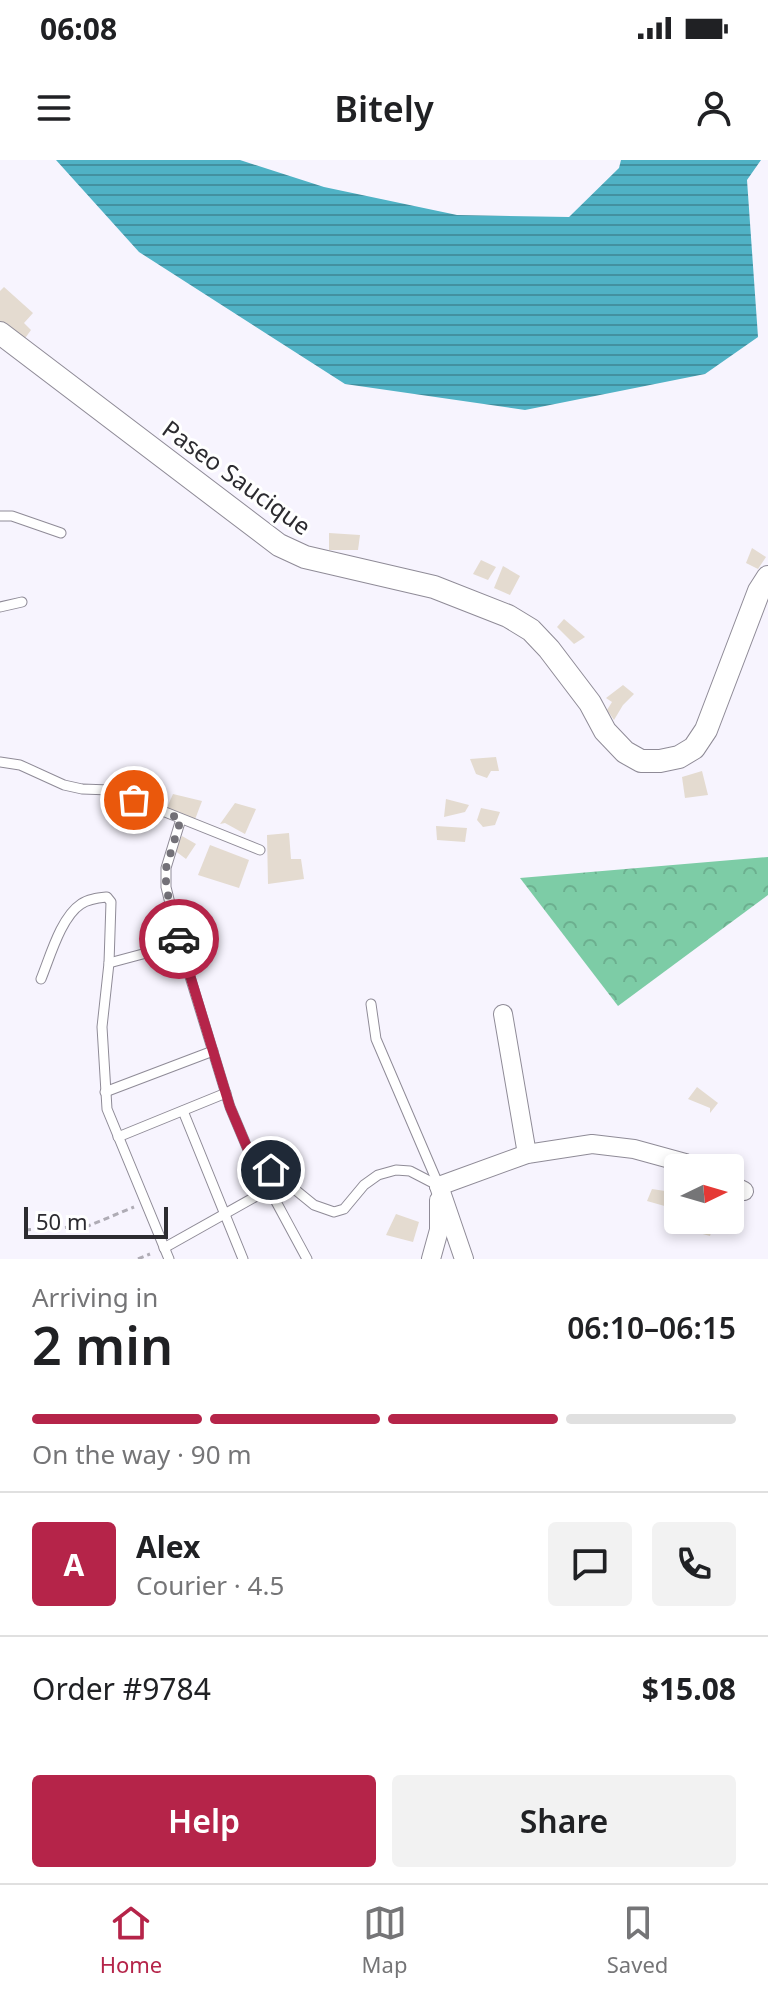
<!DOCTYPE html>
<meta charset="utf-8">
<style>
body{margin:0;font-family:"Noto Sans",sans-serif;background:#f2f2f2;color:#202124;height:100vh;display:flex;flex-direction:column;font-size:30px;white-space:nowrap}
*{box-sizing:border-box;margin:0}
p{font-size:26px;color:#757577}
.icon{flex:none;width:44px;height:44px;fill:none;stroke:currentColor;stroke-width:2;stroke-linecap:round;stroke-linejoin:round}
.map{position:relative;height:1099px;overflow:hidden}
.side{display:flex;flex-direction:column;background:#fff;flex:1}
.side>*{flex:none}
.needle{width:52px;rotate:85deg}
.buttons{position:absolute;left:664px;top:994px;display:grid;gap:16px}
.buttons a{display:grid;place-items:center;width:80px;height:80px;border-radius:8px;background:#fff;box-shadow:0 4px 12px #0003;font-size:40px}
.scale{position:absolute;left:24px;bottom:20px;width:144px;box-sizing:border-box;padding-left:8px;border:4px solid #2c2b30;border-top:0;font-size:22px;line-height:28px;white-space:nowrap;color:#2c2b30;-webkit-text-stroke:6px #fff;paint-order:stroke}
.pin{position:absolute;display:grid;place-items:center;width:68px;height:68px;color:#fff;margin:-34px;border:4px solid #fff;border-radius:50%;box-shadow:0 2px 8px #0007}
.courier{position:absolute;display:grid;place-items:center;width:80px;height:80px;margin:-40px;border:6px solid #b52449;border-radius:50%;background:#fff;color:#222;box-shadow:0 2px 10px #0007}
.headline em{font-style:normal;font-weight:600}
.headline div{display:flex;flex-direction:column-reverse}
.headline{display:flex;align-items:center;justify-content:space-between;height:136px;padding:0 32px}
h1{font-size:52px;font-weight:600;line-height:60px}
.bar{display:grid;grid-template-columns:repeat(4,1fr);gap:12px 8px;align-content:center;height:96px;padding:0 32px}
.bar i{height:10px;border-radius:6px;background:#e0e0e0}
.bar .current{background:#b52449}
.bar p{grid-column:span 4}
.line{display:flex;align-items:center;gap:20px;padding:0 32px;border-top:2px solid #e0e0e0}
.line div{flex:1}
.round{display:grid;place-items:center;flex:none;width:84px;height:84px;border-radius:8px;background:#f2f2f2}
.cta{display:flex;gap:16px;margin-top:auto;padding:16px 32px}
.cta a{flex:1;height:92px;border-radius:8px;background:#b52449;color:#fff;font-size:32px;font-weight:600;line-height:92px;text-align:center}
.cta a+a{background:#f2f2f2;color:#202124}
.status{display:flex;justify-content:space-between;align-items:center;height:56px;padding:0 40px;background:#fff;direction:ltr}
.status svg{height:22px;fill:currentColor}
header{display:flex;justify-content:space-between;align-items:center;height:104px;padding:0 32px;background:#fff;font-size:36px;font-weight:600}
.tab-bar{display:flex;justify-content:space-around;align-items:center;height:112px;border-top:2px solid #e0e0e0;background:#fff;font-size:22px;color:#757577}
.tab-bar a{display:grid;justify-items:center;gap:4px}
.tab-bar .current{color:#b52449}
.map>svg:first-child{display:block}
.forest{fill:url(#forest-crowns)}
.water{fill:url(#water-rules)}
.building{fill:#e4dbd0}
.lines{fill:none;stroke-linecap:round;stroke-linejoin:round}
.service-casing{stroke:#8f8b97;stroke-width:11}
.minor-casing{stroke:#8f8b97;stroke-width:20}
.tertiary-casing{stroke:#8f8b97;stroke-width:24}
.path{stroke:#afacb5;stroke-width:3;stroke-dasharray:6 4;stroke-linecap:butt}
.service{stroke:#fff;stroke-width:9}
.minor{stroke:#fff;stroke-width:18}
.tertiary{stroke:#fff;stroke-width:22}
.done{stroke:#737178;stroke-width:8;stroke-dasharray:0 14.4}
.route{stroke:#b52449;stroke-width:10}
.labels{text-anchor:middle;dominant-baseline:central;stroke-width:6;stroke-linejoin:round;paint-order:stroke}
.street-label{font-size:24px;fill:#2c2b30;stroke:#fff}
</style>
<div class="status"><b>06:08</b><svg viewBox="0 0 49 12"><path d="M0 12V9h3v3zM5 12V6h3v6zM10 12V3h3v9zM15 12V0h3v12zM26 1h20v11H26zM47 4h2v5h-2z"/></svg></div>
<header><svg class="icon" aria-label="menu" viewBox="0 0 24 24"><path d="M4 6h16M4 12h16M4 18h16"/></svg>Bitely<svg class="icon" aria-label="person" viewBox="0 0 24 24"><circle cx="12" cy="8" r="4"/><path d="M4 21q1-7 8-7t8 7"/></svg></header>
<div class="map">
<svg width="768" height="1099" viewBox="0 0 768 1099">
<defs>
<pattern id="forest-crowns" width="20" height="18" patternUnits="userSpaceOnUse" patternTransform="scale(2)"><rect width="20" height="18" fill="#7dcca6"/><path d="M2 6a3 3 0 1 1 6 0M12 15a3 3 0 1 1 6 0" fill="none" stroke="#6caf8f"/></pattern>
<pattern id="water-rules" width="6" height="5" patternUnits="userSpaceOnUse" patternTransform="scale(2)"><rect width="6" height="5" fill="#50b2c5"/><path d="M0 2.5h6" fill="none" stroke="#4391a0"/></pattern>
</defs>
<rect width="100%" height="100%" fill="#f7f4fe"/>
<path class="forest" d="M 768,697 L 768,735 L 618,846 L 520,718 Z"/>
<path class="water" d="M 56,0 L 240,0 L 324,27 L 457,55 L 569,57 L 619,8 L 621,0 L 761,0 L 747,20 L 758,177 L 705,214 L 525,250 L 345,224 L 139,92 Z"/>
<g class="building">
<path d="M 4,127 L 33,153 L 24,163 L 31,170 L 23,181 L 0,164 L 0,131 Z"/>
<path d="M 329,373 L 360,375 L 358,390 L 329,390 Z"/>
<path d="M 752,388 L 766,397 L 758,409 L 746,403 Z"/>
<path d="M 481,400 L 496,407 L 488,420 L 473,414 Z"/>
<path d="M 503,406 L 520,416 L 510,435 L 494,428 Z"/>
<path d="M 564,459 L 585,477 L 574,484 L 557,467 Z"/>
<path d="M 623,525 L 634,534 L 623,545 L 614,560 L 607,550 L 612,542 L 606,538 Z"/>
<path d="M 496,597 L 499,611 L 491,611 L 487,618 L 476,614 L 470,599 Z"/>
<path d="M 702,611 L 708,635 L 685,638 L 682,617 Z"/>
<path d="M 173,634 L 202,641 L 194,662 L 165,652 Z"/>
<path d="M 446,639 L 469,645 L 465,652 L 444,657 Z"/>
<path d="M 235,643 L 256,649 L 245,674 L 225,663 L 220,664 Z"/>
<path d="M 481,648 L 500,652 L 495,665 L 483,667 L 477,660 Z"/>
<path d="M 436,666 L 467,668 L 465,682 L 437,680 Z"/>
<path d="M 289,673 L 291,699 L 301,699 L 304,719 L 268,724 L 267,675 Z"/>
<path d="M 182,676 L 196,684 L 186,699 L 174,690 Z"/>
<path d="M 210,685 L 249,700 L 239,728 L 198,715 Z"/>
<path d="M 697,927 L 718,943 L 710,953 L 710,948 L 688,939 Z"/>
<path d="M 652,1029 L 678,1033 L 678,1060 L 684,1060 L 683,1065 L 665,1062 L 668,1047 L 647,1041 Z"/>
<path d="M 396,1054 L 419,1062 L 413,1082 L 386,1075 Z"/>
<path d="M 691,1060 L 715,1060 L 710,1076 L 688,1070 Z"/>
</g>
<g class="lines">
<defs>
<g id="service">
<path d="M 0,356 L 12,356 L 61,373"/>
<path d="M 0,447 L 22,442"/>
<path d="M 0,602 L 20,605 L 64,625 L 82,629 L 110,630 L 260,690"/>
<path d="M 181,659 L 166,708 L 166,727 L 180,784 L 230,947 L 249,992 L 314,1045 L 334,1052 L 344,1049 L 364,1025 L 378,1015 L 396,1010 L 410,1011 L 439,1026"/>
<path d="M 109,803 L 180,784"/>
<path d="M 41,819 C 50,797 61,757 81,744 C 88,739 98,738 107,737 L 111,742 L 109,803 L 102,867 L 107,949 L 169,1099"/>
<path d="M 371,844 L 376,879 L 439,1026"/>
<path d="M 105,932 L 213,891"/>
<path d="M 183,951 L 243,1099"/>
<path d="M 118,977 L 226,933"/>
<path d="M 253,999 L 307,1099"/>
<path d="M 164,1088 L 269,1029"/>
</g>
<g id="minor">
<path d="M 503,854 L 527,994"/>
<path d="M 730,1024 L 744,1031"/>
<path d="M 439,1026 L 527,994 L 592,984 L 634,989 L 685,1003 L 695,1008"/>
<path d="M 439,1026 L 464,1099"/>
<path d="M 431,1099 L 439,1070 L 439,1040"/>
</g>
<path id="tertiary" d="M 0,173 L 279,385 L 305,397 L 434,427 L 508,456 L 531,470 L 549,489 L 590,543 L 605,571 L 625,592 L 641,601 L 660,601 L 679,597 L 694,588 L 706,570 L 759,431 L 768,417"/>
</defs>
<use href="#service" class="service-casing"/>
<use href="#minor" class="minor-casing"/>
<use href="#tertiary" class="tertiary-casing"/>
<g class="path">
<path d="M 25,1070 L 88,1066 L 134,1047"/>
<path d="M 138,1099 L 150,1094"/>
</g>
<use href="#service" class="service"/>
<use href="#minor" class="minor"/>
<use href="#tertiary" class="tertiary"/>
</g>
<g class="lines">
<path class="done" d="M 134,640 L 181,659 L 166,708 L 166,727 L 179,779"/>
<path class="route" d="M 179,779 L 230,947 L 249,992 L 271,1010"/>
</g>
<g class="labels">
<g class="street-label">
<text transform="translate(237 317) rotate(36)">Paseo Saucique</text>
</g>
</g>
</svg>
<div class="buttons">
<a><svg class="needle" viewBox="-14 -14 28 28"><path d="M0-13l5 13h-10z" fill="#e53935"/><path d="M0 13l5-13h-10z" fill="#757577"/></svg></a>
</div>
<div class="scale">50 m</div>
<div class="pin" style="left:134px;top:640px;background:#ea580c"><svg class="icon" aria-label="bag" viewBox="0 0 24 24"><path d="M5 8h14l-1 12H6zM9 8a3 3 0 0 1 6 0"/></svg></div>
<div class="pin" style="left:271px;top:1010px;background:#1f2937"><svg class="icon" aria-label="home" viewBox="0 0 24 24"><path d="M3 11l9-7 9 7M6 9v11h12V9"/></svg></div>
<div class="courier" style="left:179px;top:779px"><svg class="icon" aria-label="car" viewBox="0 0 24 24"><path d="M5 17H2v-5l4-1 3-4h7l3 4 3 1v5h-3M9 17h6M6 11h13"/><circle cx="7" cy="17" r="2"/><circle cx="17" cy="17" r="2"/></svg></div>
</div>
<section class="side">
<div class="headline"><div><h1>2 min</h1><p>Arriving in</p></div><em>06:10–06:15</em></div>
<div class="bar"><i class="current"></i><i class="current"></i><i class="current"></i><i></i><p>On the way · 90 m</p></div>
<div class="line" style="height:144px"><b class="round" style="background:#b52449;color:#fff">A</b><div><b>Alex</b><p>Courier · 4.5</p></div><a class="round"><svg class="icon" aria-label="chat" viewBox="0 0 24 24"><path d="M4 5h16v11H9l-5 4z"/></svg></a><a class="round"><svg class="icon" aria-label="phone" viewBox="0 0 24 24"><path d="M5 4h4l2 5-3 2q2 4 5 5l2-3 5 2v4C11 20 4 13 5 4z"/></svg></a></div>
<div class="line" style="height:104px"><div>Order #9784</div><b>$15.08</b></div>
<div class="cta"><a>Help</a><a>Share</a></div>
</section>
<nav class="tab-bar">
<a class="current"><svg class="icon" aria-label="home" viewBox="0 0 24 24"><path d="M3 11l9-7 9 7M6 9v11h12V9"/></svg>Home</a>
<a><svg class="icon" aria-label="map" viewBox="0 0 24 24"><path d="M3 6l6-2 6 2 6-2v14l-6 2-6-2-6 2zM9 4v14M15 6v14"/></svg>Map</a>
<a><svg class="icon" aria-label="saved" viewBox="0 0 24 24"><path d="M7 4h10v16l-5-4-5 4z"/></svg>Saved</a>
</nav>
